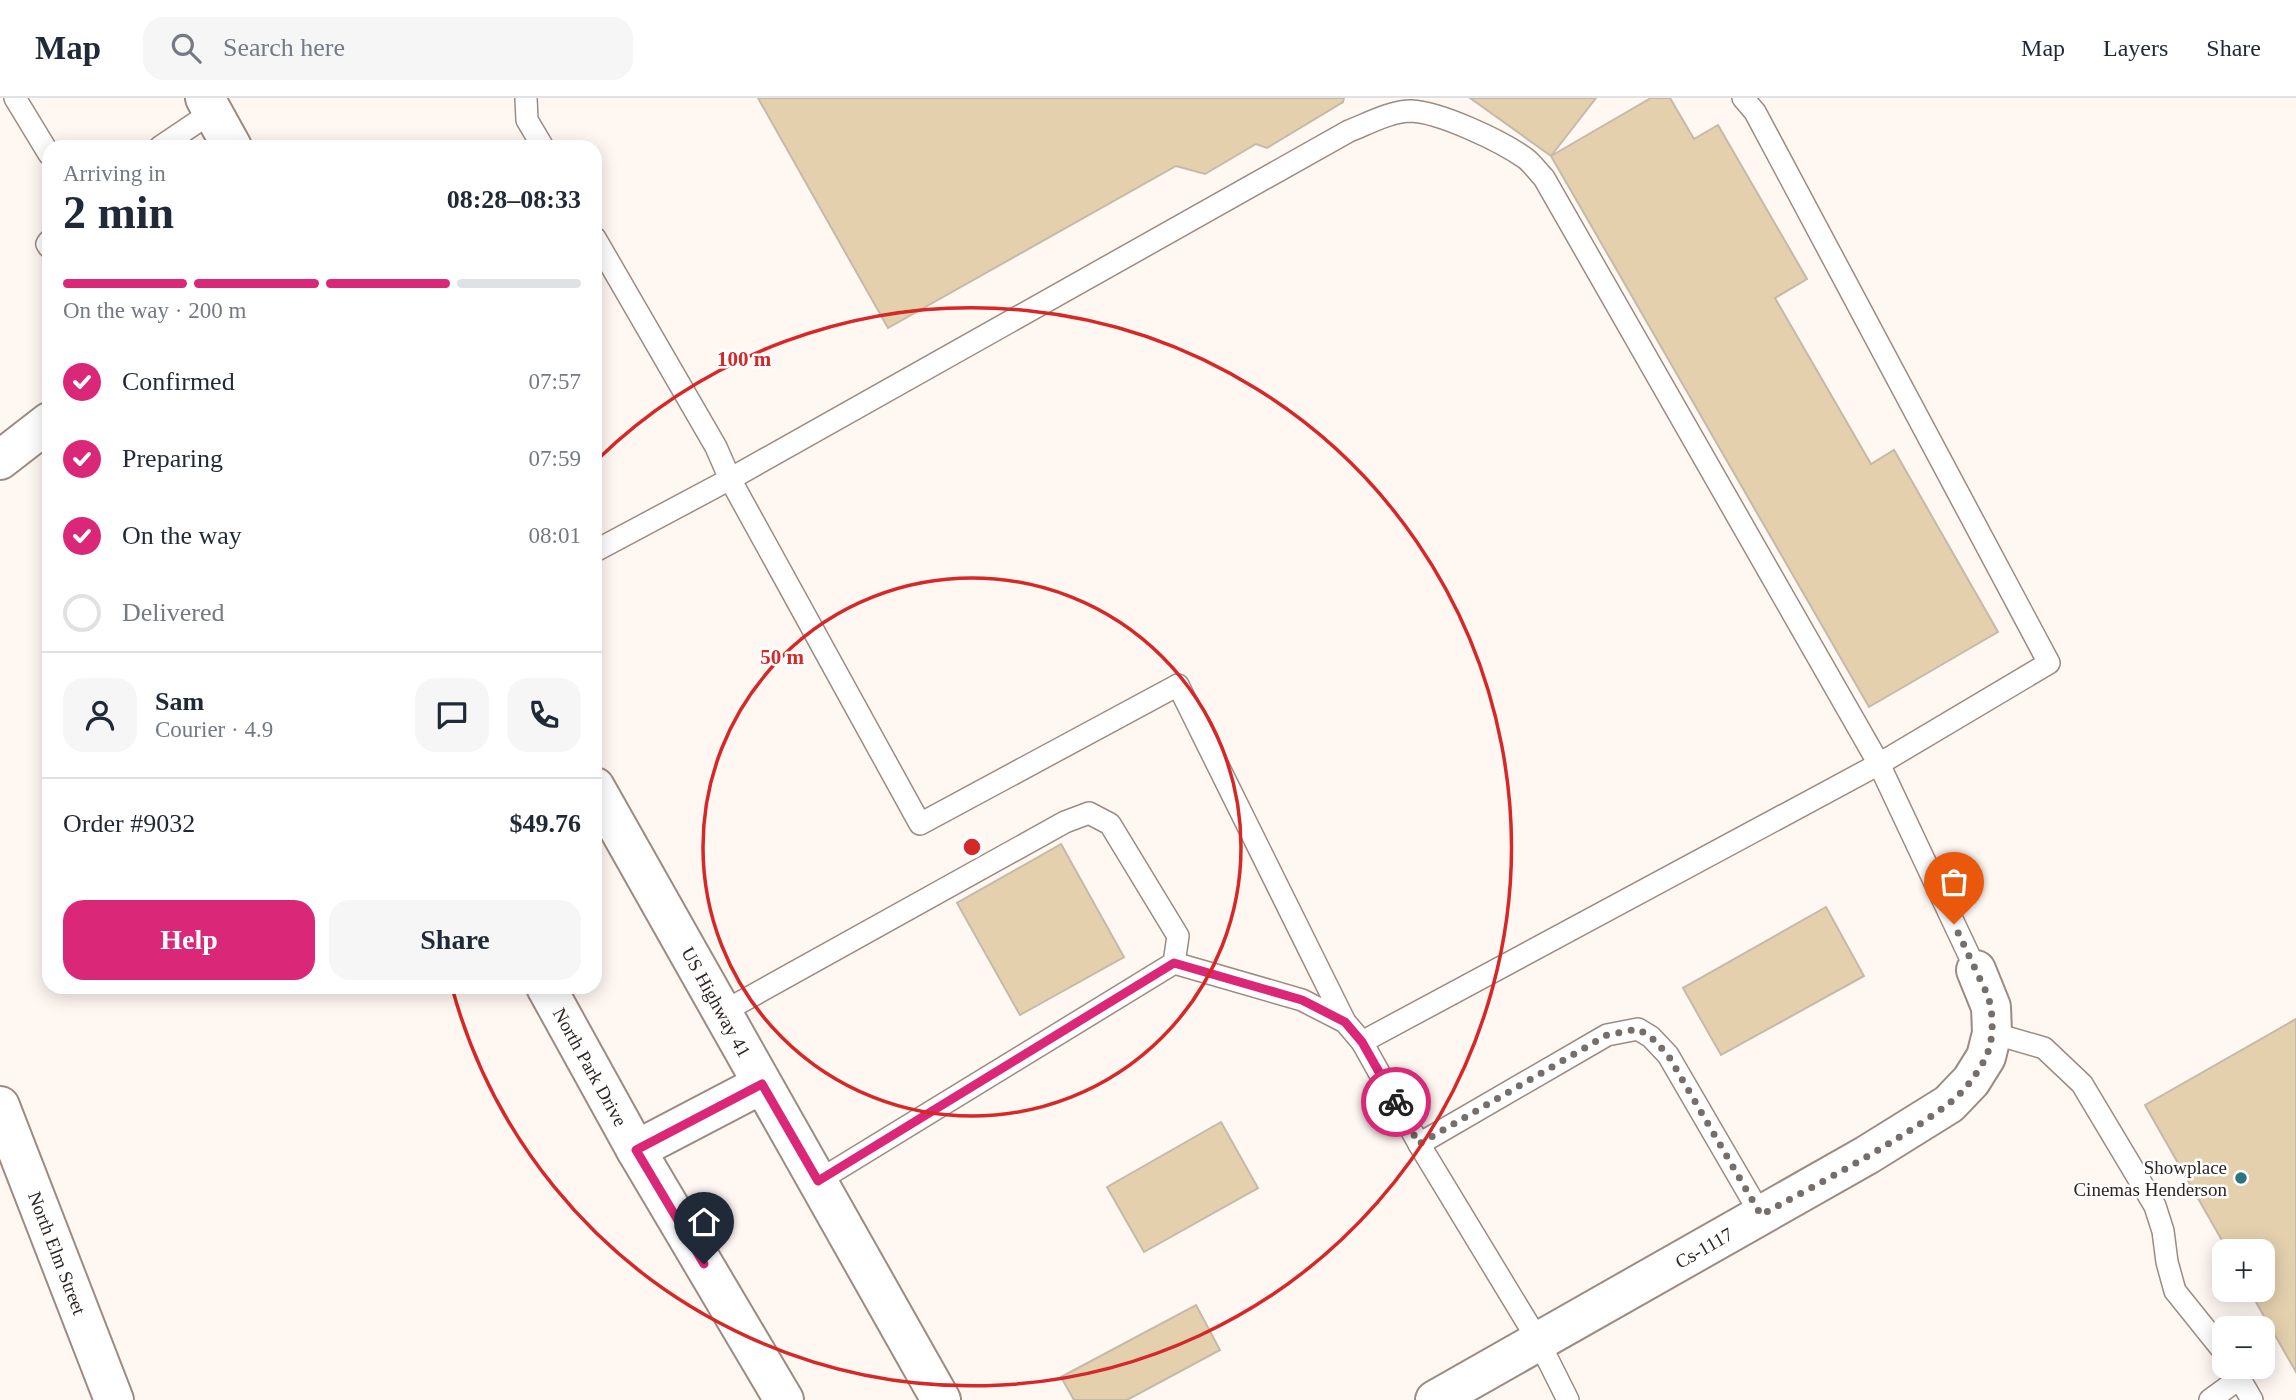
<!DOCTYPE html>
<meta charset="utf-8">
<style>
body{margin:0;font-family:Georgia,serif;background:#f6f6f7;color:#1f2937;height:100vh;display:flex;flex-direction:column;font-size:26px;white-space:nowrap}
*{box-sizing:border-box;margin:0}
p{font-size:23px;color:#747a83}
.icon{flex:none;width:38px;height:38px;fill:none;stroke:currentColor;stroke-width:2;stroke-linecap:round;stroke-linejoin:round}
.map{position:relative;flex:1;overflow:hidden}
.details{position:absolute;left:42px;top:42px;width:560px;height:854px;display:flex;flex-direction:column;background:#fff;border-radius:21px;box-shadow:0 4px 18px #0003}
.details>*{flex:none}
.controls{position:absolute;left:2212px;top:1141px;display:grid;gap:14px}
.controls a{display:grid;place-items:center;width:63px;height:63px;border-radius:14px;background:#fff;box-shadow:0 4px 18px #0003;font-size:35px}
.pin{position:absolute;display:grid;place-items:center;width:60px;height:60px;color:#fff;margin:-72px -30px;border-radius:50% 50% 50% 0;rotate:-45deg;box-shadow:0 0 7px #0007}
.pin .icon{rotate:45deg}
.courier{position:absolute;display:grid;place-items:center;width:70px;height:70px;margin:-35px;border:5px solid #db2777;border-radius:50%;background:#fff;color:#222;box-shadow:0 2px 9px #0007}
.headline em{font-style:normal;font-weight:700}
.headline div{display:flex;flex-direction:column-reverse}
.headline{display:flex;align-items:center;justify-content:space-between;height:119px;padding:0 21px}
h1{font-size:46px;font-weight:700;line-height:52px}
.bar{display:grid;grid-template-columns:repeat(4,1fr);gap:10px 7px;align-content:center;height:84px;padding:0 21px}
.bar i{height:9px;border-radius:5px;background:#e0e1e3}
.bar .current{background:#db2777}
.bar p{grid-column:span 4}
.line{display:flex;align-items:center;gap:18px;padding:0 21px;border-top:2px solid #e0e1e3}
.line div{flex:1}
.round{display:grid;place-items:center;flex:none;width:74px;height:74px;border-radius:21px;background:#f6f6f7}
ol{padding:0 21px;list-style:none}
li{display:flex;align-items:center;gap:21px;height:77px}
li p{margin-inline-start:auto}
li .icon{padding:7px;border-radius:50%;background:#db2777;color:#fff;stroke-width:4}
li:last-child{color:#747a83}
li i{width:38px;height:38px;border:4px solid #e0e1e3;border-radius:50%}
.cta{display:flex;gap:14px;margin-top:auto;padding:14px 21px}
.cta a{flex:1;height:80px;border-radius:21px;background:#db2777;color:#fff;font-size:28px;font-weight:700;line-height:80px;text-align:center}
.cta a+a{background:#f6f6f7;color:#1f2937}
header{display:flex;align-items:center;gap:42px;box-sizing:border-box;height:98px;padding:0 35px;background:#fff;border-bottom:2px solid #e0e1e3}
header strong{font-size:33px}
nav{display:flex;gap:38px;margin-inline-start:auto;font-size:24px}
.search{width:490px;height:63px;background:#f6f6f7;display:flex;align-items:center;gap:18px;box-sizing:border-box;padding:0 24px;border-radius:21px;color:#747a83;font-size:26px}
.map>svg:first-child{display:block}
.building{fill:#e4d0ad;stroke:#c4baa9;stroke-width:2}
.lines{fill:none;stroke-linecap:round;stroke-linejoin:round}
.lane-casing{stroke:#9d8b82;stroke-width:24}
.street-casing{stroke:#9d8b82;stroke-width:42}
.secondary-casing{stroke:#9d8b82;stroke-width:42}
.highway-casing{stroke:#9d8b82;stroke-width:42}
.lane{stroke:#fff;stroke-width:21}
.street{stroke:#fff;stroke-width:38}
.secondary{stroke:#fff;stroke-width:38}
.highway{stroke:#fff;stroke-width:38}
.done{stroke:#766e6b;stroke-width:7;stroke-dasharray:0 12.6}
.route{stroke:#db2777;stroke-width:9}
.ring{fill:none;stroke:#d62828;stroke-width:3.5}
.poi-dot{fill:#2e7581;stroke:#fff;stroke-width:2.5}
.labels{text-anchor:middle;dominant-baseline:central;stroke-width:5;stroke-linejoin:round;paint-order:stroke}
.street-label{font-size:19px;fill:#2d2522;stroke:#fff}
.poi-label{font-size:19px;fill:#2d2522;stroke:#fff;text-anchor:end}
.centre{fill:#d62828;stroke:#fff;stroke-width:3.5}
.ring-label{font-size:21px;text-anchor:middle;font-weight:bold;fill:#d62828;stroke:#fff;stroke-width:5;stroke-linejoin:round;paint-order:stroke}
</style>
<header>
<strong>Map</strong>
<div class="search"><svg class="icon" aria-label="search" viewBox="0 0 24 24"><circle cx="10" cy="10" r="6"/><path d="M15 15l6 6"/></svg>Search here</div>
<nav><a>Map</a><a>Layers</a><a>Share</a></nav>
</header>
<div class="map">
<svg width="2296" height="1302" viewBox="0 0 2296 1302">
<rect width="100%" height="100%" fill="#fff7f2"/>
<g class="building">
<path d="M 758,0 L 1344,0 L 1343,4 L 1267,50 L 1256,46 L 1205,76 L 1176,68 L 888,230 Z"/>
<path d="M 1470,0 L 1596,0 L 1551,58 Z"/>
<path d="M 1651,0 L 1670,0 L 1694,41 L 1718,27 L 1807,181 L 1775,200 L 1871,366 L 1894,352 L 1998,534 L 1869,609 L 1551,58 Z"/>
<path d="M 1061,746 L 1124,859 L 1020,917 L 957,805 Z"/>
<path d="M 1826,809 L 1864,878 L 1721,957 L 1683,890 Z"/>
<path d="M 2296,921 L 2296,1274 L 2249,1192 L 2263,1192 L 2263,1153 L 2228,1153 L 2145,1007 Z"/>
<path d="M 1221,1024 L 1258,1090 L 1144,1154 L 1107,1089 Z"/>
<path d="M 1196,1207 L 1220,1252 L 1127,1302 L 1074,1302 L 1061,1279 Z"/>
</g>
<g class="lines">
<defs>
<g id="lane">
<path d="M 15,0 L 49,56"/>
<path d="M 526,0 L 527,22 L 543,49"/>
<path d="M 160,49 L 212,14"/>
<path d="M 595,140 L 716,349 L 730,381 L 595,453"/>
<path d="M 49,143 L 47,146 L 49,149"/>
<path d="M 1174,865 L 1302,902 L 1345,924 L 1362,944 L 1419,1046 L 1539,1244 L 1568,1302"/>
<path d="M 723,914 L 1065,724 L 1089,715 L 1110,726 L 1178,838 L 1174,865 L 818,1083"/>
<path d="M 1345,924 L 1178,587 L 920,726 L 730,381 L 1349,33 C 1367,26 1391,13 1411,13 C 1440,14 1501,43 1525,60 C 1532,65 1538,74 1544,80 L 1879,666 L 1976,872"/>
<path d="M 1992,935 L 2044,950 L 2082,986 L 2155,1108 L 2163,1133 L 2167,1164 L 2175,1193 L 2224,1254"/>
<path d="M 1362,944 L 1879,666 L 2049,565 L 1755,14 L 1743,0"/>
<path d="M 1419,1046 L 1607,937 L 1638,931 L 1651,939 L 1668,957 L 1761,1117"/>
<path d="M 2233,1269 L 2252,1302"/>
<path d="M 2210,1302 L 2240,1280"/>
</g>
<g id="street">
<path d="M 546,889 L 636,1052 L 784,1302"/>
<path d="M 636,1052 L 762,986"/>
<path d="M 1435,1302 L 1867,1057 L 1949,1006 L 1971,983 L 1986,959 L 1992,935 L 1991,909 L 1976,872"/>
</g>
<g id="secondary">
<path d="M 0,362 L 49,324"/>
<path d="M 0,1008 L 114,1302"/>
</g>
<g id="highway">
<path d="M 205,0 L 232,49"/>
<path d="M 595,689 L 941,1302"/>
</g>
</defs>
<use href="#lane" class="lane-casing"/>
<use href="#street" class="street-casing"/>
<use href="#secondary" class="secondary-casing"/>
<use href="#highway" class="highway-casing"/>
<use href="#lane" class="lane"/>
<use href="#street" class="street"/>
<use href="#secondary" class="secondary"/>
<use href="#highway" class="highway"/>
</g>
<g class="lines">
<path class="done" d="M 1396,1004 L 1419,1046 L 1607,937 L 1638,931 L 1651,939 L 1668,957 L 1761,1117 C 1823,1083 1890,1049 1947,1007 C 1962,996 1976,978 1985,961 C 1994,943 1994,918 1988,898 L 1954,826"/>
<path class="route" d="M 704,1166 L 636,1052 L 762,986 L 818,1083 L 1174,865 L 1302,902 L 1345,924 L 1362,944 L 1396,1004"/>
</g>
<g class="ring">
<circle cx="972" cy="749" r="269"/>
<path d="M598 361A539 539 0 1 1 453 893"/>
</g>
<circle class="poi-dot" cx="2241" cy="1080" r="7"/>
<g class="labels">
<g class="street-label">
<text transform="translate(716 904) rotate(61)">US Highway 41</text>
<text transform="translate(590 969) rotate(61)">North Park Drive</text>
<text transform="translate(1704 1150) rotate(-30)">Cs-1117</text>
<text transform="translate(57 1155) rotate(69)">North Elm Street</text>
</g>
<g class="poi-label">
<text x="2227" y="1069">Showplace<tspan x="2227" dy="22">Cinemas Henderson</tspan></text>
</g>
</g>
<circle cx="972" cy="749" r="10" class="centre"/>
<g class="ring-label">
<text x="744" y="268">100 m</text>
<text x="782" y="566">50 m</text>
</g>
</svg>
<div class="controls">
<a>+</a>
<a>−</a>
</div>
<div class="pin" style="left:1954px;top:826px;background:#ea580c"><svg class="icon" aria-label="bag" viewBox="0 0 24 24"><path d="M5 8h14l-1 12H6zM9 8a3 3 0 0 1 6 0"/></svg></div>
<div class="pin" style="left:704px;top:1166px;background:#1f2937"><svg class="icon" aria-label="home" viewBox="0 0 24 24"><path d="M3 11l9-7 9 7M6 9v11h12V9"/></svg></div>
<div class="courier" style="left:1396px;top:1004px"><svg class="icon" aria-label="bike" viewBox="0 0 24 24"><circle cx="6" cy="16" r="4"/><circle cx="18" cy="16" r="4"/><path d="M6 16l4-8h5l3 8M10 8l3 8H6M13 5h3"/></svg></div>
<section class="details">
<div class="headline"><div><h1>2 min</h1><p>Arriving in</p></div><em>08:28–08:33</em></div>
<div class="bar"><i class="current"></i><i class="current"></i><i class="current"></i><i></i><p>On the way · 200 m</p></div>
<ol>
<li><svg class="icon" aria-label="check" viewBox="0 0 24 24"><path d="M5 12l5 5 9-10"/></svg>Confirmed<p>07:57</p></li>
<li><svg class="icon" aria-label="check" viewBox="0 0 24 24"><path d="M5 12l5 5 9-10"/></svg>Preparing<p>07:59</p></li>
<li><svg class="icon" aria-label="check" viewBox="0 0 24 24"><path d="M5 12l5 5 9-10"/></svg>On the way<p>08:01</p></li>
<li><i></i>Delivered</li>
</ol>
<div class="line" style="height:126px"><a class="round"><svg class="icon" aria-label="person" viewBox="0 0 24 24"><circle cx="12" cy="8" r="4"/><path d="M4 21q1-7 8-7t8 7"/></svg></a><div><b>Sam</b><p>Courier · 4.9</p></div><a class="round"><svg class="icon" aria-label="chat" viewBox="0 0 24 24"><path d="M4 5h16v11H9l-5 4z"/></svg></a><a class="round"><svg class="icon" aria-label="phone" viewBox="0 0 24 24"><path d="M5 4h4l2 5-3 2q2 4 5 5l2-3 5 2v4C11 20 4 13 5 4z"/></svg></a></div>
<div class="line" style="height:91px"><div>Order #9032</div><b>$49.76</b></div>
<div class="cta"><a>Help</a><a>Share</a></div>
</section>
</div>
